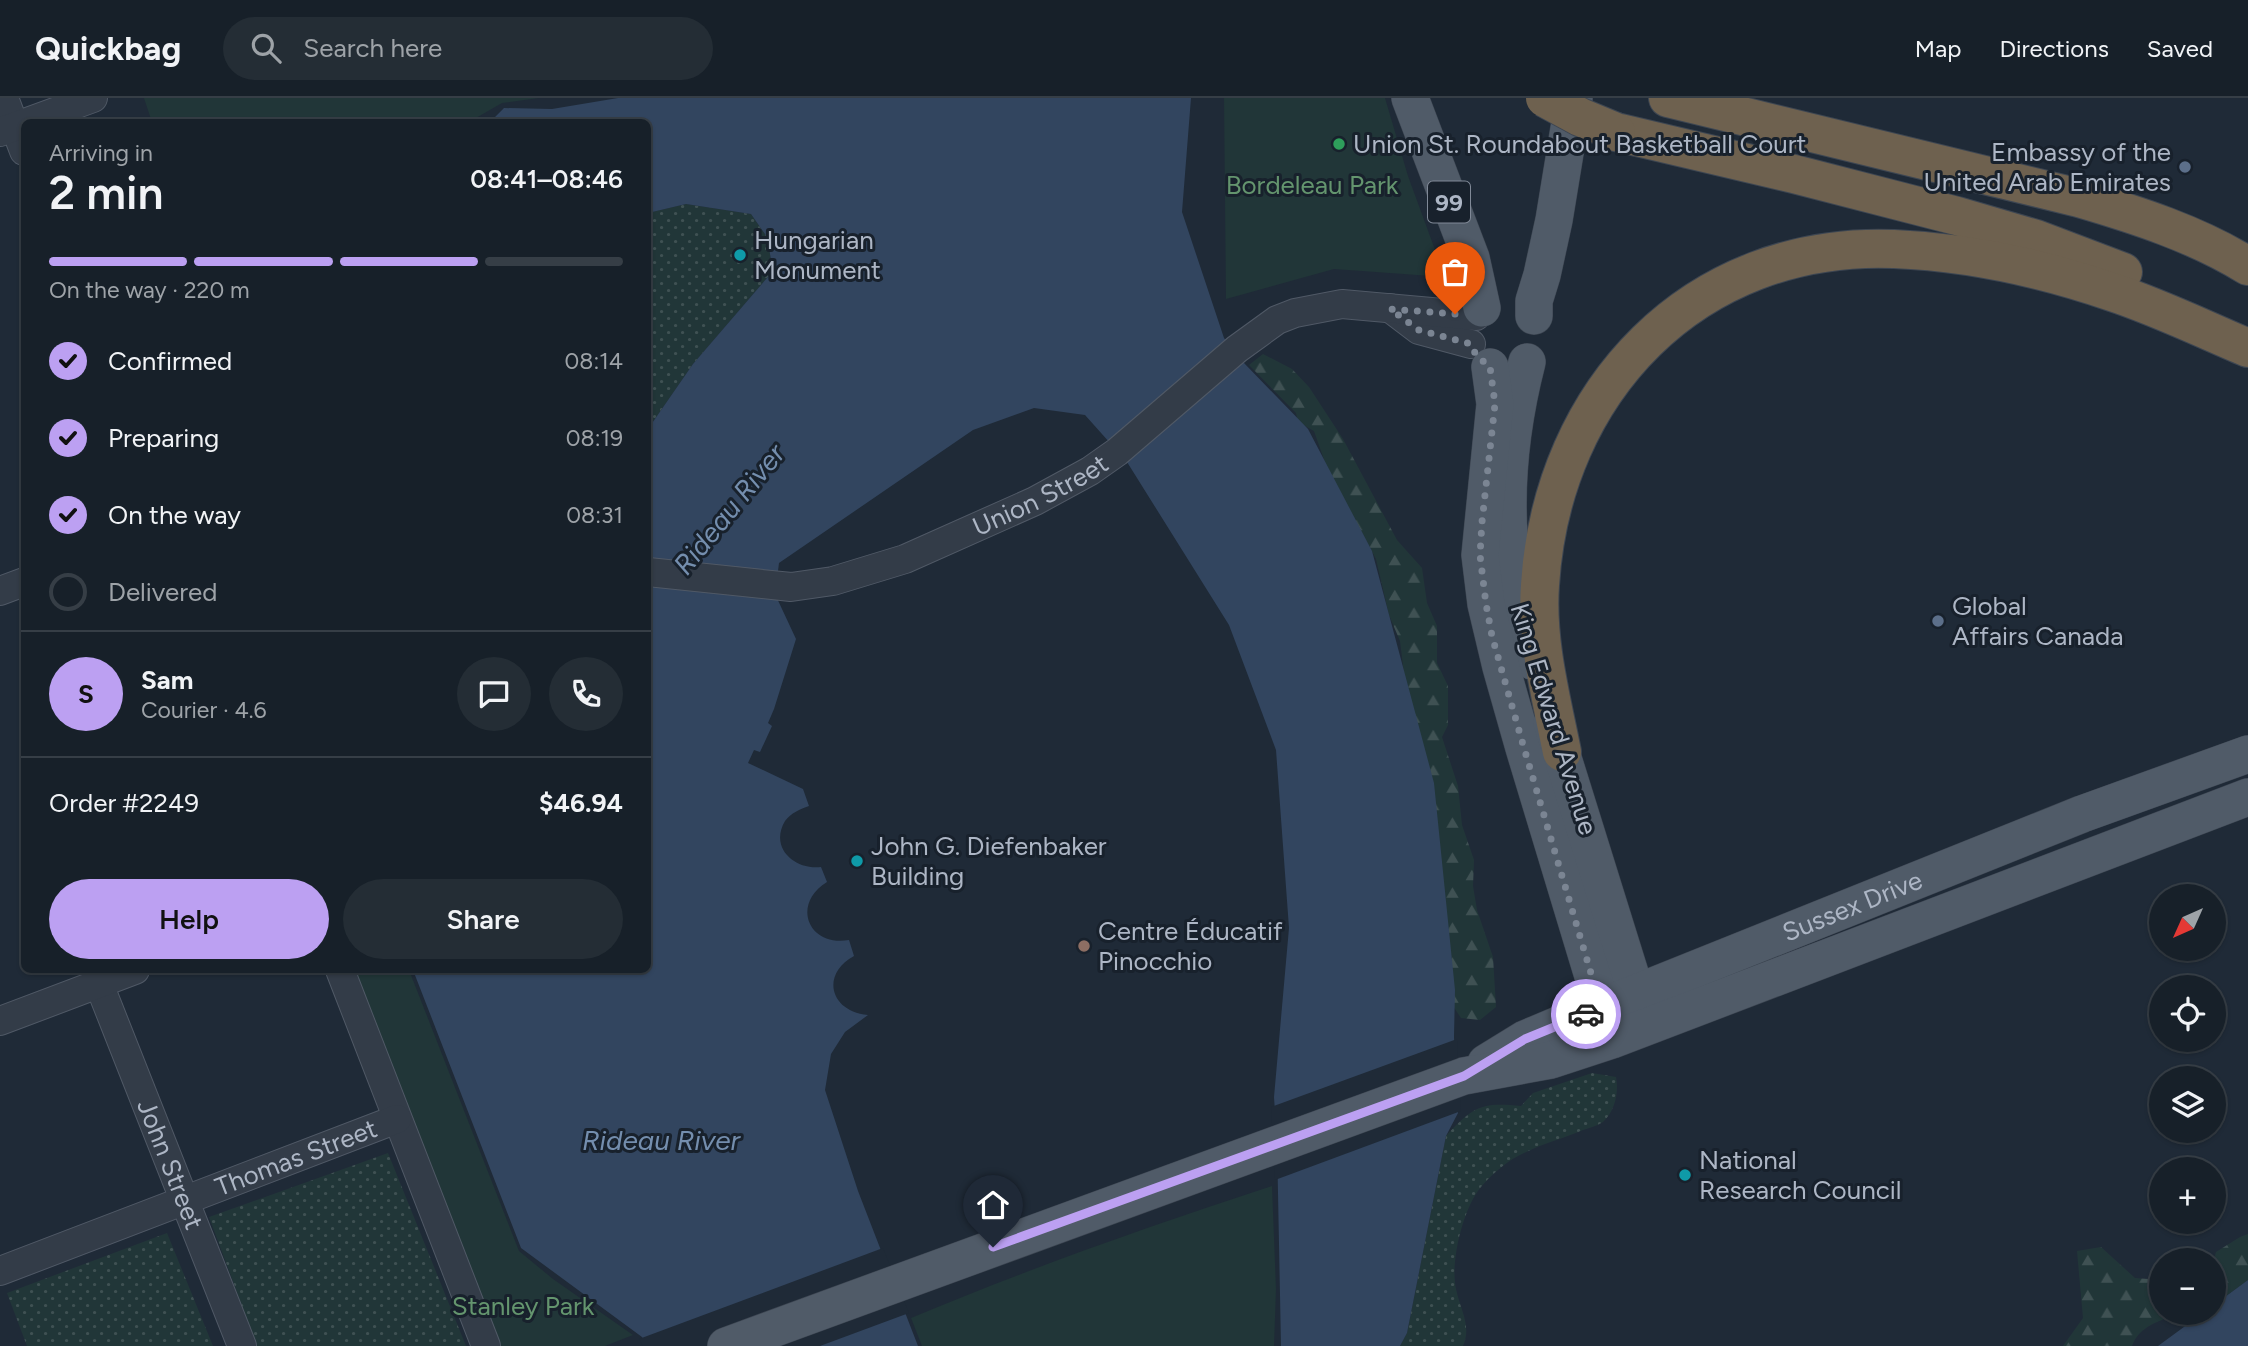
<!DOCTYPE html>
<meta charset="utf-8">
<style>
body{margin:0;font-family:Figtree,sans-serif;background:#242d35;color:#f1f3f6;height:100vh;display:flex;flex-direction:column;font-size:26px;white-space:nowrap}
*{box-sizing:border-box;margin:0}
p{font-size:23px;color:#9ea3a8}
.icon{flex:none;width:38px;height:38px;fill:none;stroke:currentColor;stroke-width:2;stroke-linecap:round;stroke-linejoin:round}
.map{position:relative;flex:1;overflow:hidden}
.drawer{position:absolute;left:21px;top:21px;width:630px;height:854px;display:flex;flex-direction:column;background:#172029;border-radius:10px;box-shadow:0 2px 5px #0004,0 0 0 2px #363e46}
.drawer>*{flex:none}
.needle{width:46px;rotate:225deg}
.fabs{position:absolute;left:2149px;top:786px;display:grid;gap:14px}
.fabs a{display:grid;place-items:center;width:77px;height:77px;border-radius:50%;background:#172029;box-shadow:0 2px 5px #0004,0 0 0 2px #363e46;font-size:35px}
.pin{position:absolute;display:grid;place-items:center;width:60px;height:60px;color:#fff;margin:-72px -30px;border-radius:50% 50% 50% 0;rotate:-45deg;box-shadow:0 0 7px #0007}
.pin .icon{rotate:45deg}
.courier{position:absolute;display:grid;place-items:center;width:70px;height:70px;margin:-35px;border:5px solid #bca0f2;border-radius:50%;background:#fff;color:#222;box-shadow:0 2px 9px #0007}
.overview em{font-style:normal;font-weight:600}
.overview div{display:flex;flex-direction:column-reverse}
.overview{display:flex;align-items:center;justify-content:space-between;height:119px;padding:0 28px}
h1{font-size:46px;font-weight:600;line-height:52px}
.bar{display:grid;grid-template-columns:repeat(4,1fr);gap:10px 7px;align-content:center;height:84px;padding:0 28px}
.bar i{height:9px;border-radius:5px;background:#363e46}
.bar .active{background:#bca0f2}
.bar p{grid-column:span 4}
.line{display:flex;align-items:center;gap:18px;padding:0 28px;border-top:2px solid #363e46}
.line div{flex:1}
.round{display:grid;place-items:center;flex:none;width:74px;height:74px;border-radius:37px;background:#242d35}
ol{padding:0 28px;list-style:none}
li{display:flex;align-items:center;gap:21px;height:77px}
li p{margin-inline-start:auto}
li .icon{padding:7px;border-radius:50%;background:#bca0f2;color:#111;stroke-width:4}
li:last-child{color:#9ea3a8}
li i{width:38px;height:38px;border:4px solid #363e46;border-radius:50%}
.action{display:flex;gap:14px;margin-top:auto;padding:14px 28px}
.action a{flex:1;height:80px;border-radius:42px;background:#bca0f2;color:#111;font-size:28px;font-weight:600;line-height:80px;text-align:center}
.action a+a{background:#242d35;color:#f1f3f6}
header{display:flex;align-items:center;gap:42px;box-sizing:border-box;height:98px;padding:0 35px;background:#172029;border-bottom:2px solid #363e46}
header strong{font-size:33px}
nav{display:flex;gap:38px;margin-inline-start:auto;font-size:24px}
.search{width:490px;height:63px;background:#242d35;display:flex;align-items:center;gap:18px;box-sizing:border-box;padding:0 24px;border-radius:38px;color:#9ea3a8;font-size:26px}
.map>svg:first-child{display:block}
.grass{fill:url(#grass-dots)}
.forest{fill:url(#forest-firs)}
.park{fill:#213638}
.water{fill:#32455f}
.pier{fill:#1f2a37}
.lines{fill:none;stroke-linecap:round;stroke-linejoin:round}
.minor-casing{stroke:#505966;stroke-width:30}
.major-casing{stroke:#3c4551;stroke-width:38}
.highway-casing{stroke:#3d4652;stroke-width:40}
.minor{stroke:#333c48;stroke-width:28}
.major{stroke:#505b68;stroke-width:37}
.highway{stroke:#6e614f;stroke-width:38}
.highway-bridge-casing{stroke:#3d4652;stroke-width:40;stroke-linecap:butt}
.highway-bridge{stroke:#6e614f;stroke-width:38}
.done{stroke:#7b8593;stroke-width:7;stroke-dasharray:0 12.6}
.route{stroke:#bca0f2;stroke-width:9}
.leisure-dot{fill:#2e9e5b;stroke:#18212c;stroke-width:2.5}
.service-dot{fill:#5c6f8a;stroke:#18212c;stroke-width:2.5}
.culture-dot{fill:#0f9aa8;stroke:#18212c;stroke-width:2.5}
.education-dot{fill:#8d6e63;stroke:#18212c;stroke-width:2.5}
.labels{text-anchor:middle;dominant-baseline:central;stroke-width:6;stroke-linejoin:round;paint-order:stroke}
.shield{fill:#18212c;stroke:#808997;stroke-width:2}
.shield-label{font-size:24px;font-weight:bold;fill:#adb6c5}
.poi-label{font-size:26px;fill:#adb6c5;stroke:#18212c;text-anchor:start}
.park-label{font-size:26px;fill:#64956e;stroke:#18212c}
.street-label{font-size:26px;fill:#adb6c5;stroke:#18212c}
.water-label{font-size:28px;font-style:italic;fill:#748eae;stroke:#18212c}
</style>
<header>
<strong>Quickbag</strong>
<div class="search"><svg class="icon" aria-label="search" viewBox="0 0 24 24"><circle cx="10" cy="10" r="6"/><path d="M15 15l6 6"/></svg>Search here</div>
<nav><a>Map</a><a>Directions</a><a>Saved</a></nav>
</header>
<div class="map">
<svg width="2248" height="1248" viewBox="0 0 2248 1248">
<defs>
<pattern id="grass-dots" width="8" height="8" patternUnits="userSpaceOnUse" patternTransform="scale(1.75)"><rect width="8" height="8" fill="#213638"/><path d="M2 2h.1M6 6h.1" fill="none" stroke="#3f5153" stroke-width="1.8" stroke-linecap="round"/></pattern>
<pattern id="forest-firs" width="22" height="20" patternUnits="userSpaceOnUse" patternTransform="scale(1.75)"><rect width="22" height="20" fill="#213638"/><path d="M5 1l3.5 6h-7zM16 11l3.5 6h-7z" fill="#3f5153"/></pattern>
</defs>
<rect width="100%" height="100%" fill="#1f2a37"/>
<g class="grass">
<path d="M 686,106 L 751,116 L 767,139 L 773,173 L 693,266 L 648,331 L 648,115 Z"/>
<path d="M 1592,975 L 1616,979 C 1619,994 1615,1013 1603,1024 C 1597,1028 1589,1030 1583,1032 C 1562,1041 1538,1047 1518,1058 C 1505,1065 1491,1077 1481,1089 C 1463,1110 1450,1164 1456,1191 C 1460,1211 1472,1228 1463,1248 L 1400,1248 L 1407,1235 L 1446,1038 C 1473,1008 1482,1004 1521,1008 L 1533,995 Z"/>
<path d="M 388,1055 L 466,1248 L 257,1248 L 209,1119 Z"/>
<path d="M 167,1135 L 213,1248 L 27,1248 L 7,1195 Z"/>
</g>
<g class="forest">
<path d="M 1263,256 L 1292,271 L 1309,289 L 1343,341 L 1397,442 L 1422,470 L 1427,505 L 1437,528 L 1437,565 L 1448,588 L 1448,627 L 1442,639 L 1458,688 L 1462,727 L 1474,762 L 1473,788 L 1477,812 L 1493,859 L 1496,909 L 1480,922 L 1461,920 L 1451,905 L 1411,632 L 1400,543 L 1389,517 L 1376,461 L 1326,367 L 1314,333 L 1298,324 L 1296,315 L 1249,267 Z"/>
<path d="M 2248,1136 L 2248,1182 L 2219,1203 C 2213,1187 2211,1171 2216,1154 L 2240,1139 Z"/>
<path d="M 2101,1149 L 2135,1180 L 2161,1182 L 2161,1214 L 2179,1215 C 2160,1223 2139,1228 2132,1248 L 2063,1248 L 2083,1220 L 2077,1153 Z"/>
</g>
<g class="park">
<path d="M 144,0 L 539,0 L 502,5 L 469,24 L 152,24 Z"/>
<path d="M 1224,0 L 1385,0 L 1408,78 L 1445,179 L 1334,171 L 1226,201 Z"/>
<path d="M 351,872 L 409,872 L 519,1153 L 553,1181 L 633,1237 L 605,1248 L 496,1248 Z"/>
<path d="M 1272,1088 L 1276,1191 L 1274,1248 L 922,1248 L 911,1220 C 1030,1170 1150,1128 1272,1088 Z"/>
</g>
<g class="water">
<path d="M 618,0 L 1191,0 L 1182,114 L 1224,240 L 1244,265 L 1308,331 L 1372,453 L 1434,685 L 1455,892 L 1454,939 L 1458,1015 L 1446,1038 L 1407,1235 L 1400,1248 L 1281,1248 L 1277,1044 L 1274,999 L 1289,830 L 1276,652 L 1229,527 L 1127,364 L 1085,317 L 1034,310 L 973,332 L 779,465 L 775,496 L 796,541 L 774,611 L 768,625 L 772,628 L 760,654 L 754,652 L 748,665 L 803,691 L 809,708 C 800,711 791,715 785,723 C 769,750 795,772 821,769 L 827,784 C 791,806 808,849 849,842 L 854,858 C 821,876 829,913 868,917 L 845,934 L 831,956 L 825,992 L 858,1093 L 918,1248 L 647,1248 L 642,1239 L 521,1150 L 413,872 L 648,872 L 648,331 L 693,266 L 773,173 L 767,139 L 751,116 L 686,106 L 648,115 L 648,24 L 490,24 L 504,10 L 552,11 Z"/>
<path d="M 2248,1182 L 2248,1248 L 2158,1248 L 2203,1215 L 2214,1214 L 2214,1207 Z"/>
</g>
<g class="pier">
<path d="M 1457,941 L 1461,1013 L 1275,1082 L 1271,1009 Z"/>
<path d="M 883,1150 L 909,1215 L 820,1248 L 643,1248 L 639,1241 Z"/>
</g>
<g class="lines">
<defs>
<g id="minor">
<path d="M 4,0 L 24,53"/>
<path d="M 0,34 L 93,0"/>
<path d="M 1390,210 L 1419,232 L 1471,246"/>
<path id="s1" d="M 648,474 L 791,489 L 833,483 L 905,461 L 1035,403 L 1090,373 L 1117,354 L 1237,251 L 1277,222 L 1295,215 L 1342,206 L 1476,218"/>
<path d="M 0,493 L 24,484"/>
<path d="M 340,872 L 486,1248"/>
<path id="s2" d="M 99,886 L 242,1248"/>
<path d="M 0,923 L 135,872"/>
<path id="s3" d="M 0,1173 L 397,1021"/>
</g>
<g id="major">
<path d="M 1410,0 L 1471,160 L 1482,210"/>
<path d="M 1534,218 L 1534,203 L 1542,177 L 1554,122 L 1574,0"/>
<path d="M 1527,264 C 1510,330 1503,400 1512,468 C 1516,500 1525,532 1532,563"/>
<path d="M 1490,269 L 1495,306 L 1480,457 L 1486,506 L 1501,569 L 1524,650 L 1609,931"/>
<path d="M 1552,625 L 1643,917"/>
<path id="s4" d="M 1486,965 L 1525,941 L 1601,909 L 2082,716 L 2248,656"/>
<path d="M 726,1248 L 1464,978 L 1551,962 L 1612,942 L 2248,699"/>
</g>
<g id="highway">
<path d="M 1668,0 L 2079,100 C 2137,117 2196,136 2248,168"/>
<path d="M 1616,34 L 1794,76 L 1957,118 L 2036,141 L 2123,174"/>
<path d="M 1562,654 C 1551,599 1536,543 1540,487 C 1552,293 1694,143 1894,151 C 1968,154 2042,170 2112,194 C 2158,209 2203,231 2248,250"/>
</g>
</defs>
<use href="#minor" class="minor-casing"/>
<use href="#major" class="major-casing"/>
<use href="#highway" class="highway-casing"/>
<use href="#minor" class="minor"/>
<use href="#major" class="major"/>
<use href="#highway" class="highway"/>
<defs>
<path id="highway-bridge" d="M 1545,0 L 1580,19 L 1616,34"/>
</defs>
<use href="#highway-bridge" class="highway-bridge-casing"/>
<use href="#highway-bridge" class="highway-bridge"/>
</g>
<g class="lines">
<path class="done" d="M 1455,216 L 1390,211 L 1419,232 L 1471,246 L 1476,257 L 1490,269 L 1495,306 L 1482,424 L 1480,457 L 1486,506 L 1492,538 L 1524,650 L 1601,909 L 1586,916"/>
<path class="route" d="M 993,1149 L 1464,978 L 1525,941 L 1586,916"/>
</g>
<circle class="leisure-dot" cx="1339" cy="46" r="7"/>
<g class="service-dot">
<circle cx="2185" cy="69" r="7"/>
<circle cx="1938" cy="523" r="7"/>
</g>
<g class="culture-dot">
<circle cx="740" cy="157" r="7"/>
<circle cx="857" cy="763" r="7"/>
<circle cx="1685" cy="1077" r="7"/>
</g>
<circle class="education-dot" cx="1084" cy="848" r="7"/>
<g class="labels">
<rect class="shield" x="1428" y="83.5" width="42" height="41" rx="5"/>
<g class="shield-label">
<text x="1449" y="104">99</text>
</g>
<g class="poi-label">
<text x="1353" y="46">Union St. Roundabout Basketball Court</text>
<text x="2171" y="54" text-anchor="end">Embassy of the<tspan x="2171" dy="30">United Arab Emirates</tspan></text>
<text x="754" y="142">Hungarian<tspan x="754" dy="30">Monument</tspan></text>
<text x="1952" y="508">Global<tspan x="1952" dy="30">Affairs Canada</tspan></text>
<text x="871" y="748">John G. Diefenbaker<tspan x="871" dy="30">Building</tspan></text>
<text x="1098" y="833">Centre Éducatif<tspan x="1098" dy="30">Pinocchio</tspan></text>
<text x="1699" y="1062">National<tspan x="1699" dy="30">Research Council</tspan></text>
</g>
<g class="park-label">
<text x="1312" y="87">Bordeleau Park</text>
<text x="523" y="1208">Stanley Park</text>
</g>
<g class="street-label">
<text stroke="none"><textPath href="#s1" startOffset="411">Union Street</textPath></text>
<text transform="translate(1554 621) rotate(73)">King Edward Avenue</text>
<text stroke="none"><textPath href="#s4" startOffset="399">Sussex Drive</textPath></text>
<text stroke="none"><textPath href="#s3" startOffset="317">Thomas Street</textPath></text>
<text stroke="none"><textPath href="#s2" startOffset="194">John Street</textPath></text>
</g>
<g class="water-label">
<text transform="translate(729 411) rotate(-51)">Rideau River</text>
<text x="661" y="1042">Rideau River</text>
</g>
</g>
</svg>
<div class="fabs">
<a><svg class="needle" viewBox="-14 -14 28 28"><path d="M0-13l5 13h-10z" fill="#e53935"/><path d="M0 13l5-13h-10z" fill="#9ea3a8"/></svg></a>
<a><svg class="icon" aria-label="locate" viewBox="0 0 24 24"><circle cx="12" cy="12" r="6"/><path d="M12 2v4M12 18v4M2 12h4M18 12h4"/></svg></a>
<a><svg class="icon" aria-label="layers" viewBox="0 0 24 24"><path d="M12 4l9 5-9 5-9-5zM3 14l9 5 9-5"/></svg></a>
<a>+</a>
<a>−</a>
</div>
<div class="pin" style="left:1455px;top:216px;background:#ea580c"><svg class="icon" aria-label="bag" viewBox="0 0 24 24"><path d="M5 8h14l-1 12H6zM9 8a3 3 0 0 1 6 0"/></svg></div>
<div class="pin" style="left:993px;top:1149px;background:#1f2937"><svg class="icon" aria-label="home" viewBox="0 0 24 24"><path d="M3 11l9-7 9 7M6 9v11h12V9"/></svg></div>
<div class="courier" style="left:1586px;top:916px"><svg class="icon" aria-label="car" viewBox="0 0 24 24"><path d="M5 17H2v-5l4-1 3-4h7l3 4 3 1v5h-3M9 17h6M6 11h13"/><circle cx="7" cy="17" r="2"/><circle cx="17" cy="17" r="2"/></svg></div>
<section class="drawer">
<div class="overview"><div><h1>2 min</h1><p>Arriving in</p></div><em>08:41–08:46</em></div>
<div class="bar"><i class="active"></i><i class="active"></i><i class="active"></i><i></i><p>On the way · 220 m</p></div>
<ol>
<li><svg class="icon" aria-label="check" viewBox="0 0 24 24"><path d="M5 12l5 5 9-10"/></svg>Confirmed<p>08:14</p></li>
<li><svg class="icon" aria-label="check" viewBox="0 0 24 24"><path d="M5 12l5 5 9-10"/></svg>Preparing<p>08:19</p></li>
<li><svg class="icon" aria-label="check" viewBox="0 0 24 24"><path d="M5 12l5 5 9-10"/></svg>On the way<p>08:31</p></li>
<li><i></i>Delivered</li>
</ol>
<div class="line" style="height:126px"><b class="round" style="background:#bca0f2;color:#111">S</b><div><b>Sam</b><p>Courier · 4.6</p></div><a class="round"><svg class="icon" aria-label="chat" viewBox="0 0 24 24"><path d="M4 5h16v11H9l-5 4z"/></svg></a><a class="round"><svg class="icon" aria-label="phone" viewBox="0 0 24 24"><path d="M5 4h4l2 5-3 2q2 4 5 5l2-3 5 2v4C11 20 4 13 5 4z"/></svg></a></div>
<div class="line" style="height:91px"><div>Order #2249</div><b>$46.94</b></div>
<div class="action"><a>Help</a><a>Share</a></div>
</section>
</div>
